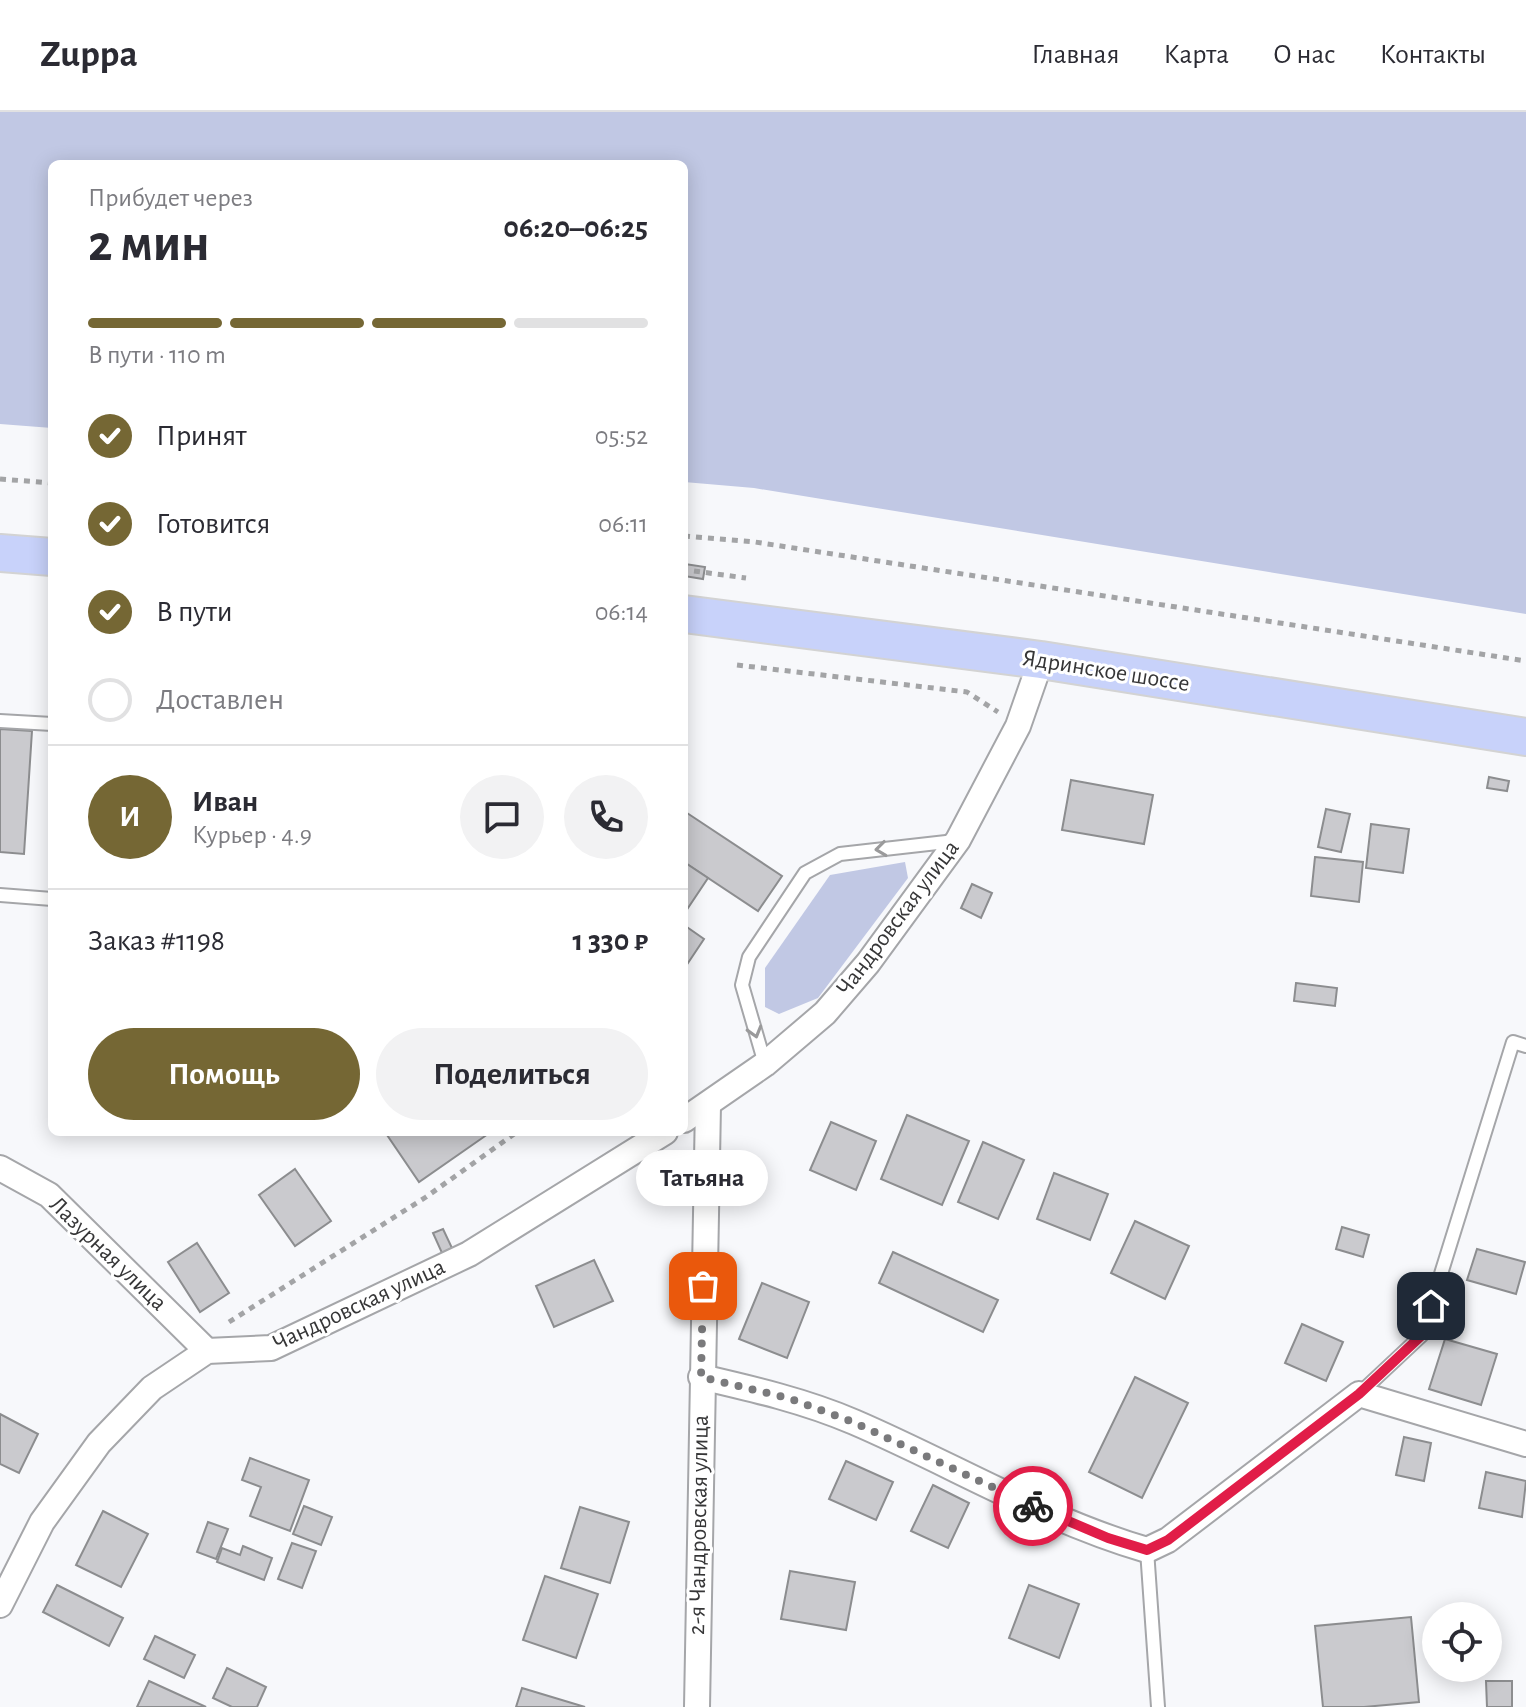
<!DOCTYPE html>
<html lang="ru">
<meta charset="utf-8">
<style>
body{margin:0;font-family:"Alegreya Sans",sans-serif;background:#f2f2f3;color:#2b2b33;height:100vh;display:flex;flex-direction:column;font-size:30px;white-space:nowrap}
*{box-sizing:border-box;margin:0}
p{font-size:26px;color:#7c7c81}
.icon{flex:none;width:44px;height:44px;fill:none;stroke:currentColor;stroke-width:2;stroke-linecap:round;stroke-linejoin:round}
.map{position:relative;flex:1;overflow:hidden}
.details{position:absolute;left:48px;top:48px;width:640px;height:976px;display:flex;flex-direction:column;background:#fff;border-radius:12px;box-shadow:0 4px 20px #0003}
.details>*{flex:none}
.fabs{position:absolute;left:1422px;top:1490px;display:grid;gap:16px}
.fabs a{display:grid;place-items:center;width:80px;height:80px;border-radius:50%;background:#fff;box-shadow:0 4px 20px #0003;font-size:40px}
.pin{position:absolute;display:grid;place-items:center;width:68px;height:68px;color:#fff;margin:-34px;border-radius:16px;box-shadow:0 4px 12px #0006}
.courier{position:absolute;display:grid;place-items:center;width:80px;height:80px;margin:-40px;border:6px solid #e11d48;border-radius:50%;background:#fff;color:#222;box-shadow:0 2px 10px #0007}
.bubble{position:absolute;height:56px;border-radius:28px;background:#fff;box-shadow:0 4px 20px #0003;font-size:26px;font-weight:700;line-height:56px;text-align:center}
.headline em{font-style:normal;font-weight:700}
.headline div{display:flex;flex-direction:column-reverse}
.headline{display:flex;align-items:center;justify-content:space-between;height:136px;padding:0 40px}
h1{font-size:52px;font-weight:700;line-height:60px}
.bar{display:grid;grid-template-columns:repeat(4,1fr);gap:12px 8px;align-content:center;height:96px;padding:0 40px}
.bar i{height:10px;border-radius:6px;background:#e1e1e2}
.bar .active{background:#756734}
.bar p{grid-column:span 4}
.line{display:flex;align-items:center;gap:20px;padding:0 40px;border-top:2px solid #e1e1e2}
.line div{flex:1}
.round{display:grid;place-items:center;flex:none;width:84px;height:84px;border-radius:42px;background:#f2f2f3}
ol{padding:0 40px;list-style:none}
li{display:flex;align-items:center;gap:24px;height:88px}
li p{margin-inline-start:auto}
li .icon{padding:8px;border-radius:50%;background:#756734;color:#fff;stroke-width:4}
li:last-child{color:#7c7c81}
li i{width:44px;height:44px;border:4px solid #e1e1e2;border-radius:50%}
.primary-button{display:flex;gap:16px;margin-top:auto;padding:16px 40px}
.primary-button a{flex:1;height:92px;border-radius:48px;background:#756734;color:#fff;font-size:32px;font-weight:700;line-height:92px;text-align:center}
.primary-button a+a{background:#f2f2f3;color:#2b2b33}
header{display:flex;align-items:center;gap:48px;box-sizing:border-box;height:112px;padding:0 40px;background:#fff;border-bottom:2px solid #e1e1e2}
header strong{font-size:38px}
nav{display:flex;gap:44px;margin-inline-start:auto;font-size:28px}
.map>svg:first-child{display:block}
.green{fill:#c1c8e4}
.building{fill:#cacace;stroke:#8c8d8f;stroke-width:2}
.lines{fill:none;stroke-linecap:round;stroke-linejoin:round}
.lane-casing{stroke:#a5a6a9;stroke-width:16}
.street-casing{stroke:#a5a6a9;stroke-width:28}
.primary-casing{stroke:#d3d3d3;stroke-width:40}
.path{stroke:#a3a4a6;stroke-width:5;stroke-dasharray:6 6;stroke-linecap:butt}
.lane{stroke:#fff;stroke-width:12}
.street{stroke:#fff;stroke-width:24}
.primary{stroke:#c8d2fa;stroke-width:36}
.oneway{stroke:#9a9a9b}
.done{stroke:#7a7a7c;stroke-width:8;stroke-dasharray:0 14.4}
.route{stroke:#e11d48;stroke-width:10}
.labels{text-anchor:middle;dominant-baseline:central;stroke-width:6;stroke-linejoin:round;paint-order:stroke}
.street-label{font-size:24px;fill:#363637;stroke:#fff}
</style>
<header>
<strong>Zuppa</strong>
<nav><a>Главная</a><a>Карта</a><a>О нас</a><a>Контакты</a></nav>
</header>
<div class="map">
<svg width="1526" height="1595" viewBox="0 0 1526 1595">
<rect width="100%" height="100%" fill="#f7f8fb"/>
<g class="green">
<path d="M 0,0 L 1526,0 L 1526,502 L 754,376 L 684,370 L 684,52 L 52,52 L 52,316 L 0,312 Z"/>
<path d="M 905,750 L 908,766 L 818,886 L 779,902 L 765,895 L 765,856 L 830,763 Z"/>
</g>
<g class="building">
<path d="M 685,452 L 705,455 L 703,467 L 684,464 Z"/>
<path d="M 0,617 L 32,619 L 24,742 L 0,740 Z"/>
<path d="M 1489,665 L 1509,669 L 1507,679 L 1487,676 Z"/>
<path d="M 1071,668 L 1153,683 L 1144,732 L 1062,718 Z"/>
<path d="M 1326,697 L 1350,702 L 1341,740 L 1318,735 Z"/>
<path d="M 684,699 L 782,764 L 758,799 L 684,750 Z"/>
<path d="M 1371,712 L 1409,717 L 1403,761 L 1366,756 Z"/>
<path d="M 1315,745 L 1363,750 L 1359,790 L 1311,784 Z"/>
<path d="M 684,750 L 708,766 L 684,802 Z"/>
<path d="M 972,772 L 992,781 L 981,806 L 961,796 Z"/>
<path d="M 684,813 L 704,827 L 684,857 Z"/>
<path d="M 1296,871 L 1337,876 L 1335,894 L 1294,889 Z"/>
<path d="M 907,1003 L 969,1029 L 942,1093 L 881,1067 Z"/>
<path d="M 831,1010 L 876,1029 L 856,1078 L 810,1058 Z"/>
<path d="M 385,1020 L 487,1020 L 488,1022 L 419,1070 Z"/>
<path d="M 983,1030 L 1024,1048 L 998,1107 L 958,1090 Z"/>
<path d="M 295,1057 L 331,1109 L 295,1134 L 259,1083 Z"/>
<path d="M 1054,1061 L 1108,1082 L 1090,1128 L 1037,1107 Z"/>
<path d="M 1135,1109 L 1189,1134 L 1165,1187 L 1111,1161 Z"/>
<path d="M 1342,1115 L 1369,1123 L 1363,1145 L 1336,1137 Z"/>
<path d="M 443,1117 L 452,1136 L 442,1141 L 433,1121 Z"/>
<path d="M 197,1131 L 229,1181 L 200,1200 L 168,1150 Z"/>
<path d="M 1477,1137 L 1525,1150 L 1516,1182 L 1467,1168 Z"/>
<path d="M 893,1140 L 998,1188 L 983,1220 L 879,1171 Z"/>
<path d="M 594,1148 L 613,1189 L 554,1215 L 536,1174 Z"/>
<path d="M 762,1171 L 809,1190 L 787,1246 L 739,1227 Z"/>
<path d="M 1302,1212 L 1343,1230 L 1326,1269 L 1285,1251 Z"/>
<path d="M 1445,1227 L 1497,1242 L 1481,1293 L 1429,1277 Z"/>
<path d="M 1135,1265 L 1188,1291 L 1142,1386 L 1089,1360 Z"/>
<path d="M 0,1302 L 38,1322 L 19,1361 L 0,1352 Z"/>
<path d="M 1404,1325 L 1431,1331 L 1424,1369 L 1396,1363 Z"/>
<path d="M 250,1346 L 309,1368 L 290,1419 L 250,1404 L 261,1375 L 242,1368 Z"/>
<path d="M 846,1349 L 893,1370 L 876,1408 L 829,1387 Z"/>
<path d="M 1486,1360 L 1526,1369 L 1522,1405 L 1479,1396 Z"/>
<path d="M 933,1373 L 969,1391 L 948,1436 L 911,1419 Z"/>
<path d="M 304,1394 L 332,1405 L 321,1433 L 293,1422 Z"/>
<path d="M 580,1395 L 629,1410 L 610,1471 L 561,1456 Z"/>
<path d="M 103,1399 L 148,1422 L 121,1475 L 76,1453 Z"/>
<path d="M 208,1410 L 228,1417 L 216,1447 L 197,1440 Z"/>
<path d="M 292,1431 L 316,1439 L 302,1476 L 278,1467 Z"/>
<path d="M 243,1434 L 272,1446 L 264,1468 L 217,1450 L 222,1436 L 240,1443 Z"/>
<path d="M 790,1459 L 855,1470 L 846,1518 L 781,1507 Z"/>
<path d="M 545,1464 L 598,1482 L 576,1546 L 523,1528 Z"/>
<path d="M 57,1473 L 123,1506 L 109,1534 L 43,1500 Z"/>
<path d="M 1029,1473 L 1079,1492 L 1059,1546 L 1009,1526 Z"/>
<path d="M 1411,1505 L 1419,1590 L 1364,1595 L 1323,1595 L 1315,1514 Z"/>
<path d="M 155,1524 L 195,1543 L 184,1566 L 144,1547 Z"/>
<path d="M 227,1556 L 266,1575 L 257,1595 L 232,1595 L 213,1586 Z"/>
<path d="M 149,1569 L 206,1595 L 137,1595 Z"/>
<path d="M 1486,1569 L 1512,1569 L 1512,1595 L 1487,1595 Z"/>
<path d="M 522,1576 L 585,1595 L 516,1595 Z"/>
</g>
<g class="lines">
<defs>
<g id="lane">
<path d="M 0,609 L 52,612"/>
<path d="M 0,783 L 52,787"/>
<path d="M 765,952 L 742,873 L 749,845 L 805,761 L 840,742 L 955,729"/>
<path d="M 1359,1282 L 1422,1223 L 1513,930 L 1526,934"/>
<path d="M 1147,1438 L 1158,1595"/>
</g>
<g id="street">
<path d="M 684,1008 L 765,952 L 825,901 L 868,851 L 958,728 L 1018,614 L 1041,548"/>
<path d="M 0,1056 L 49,1083 L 207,1239"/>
<path d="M 701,1265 C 753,1277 805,1289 854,1310 C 952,1352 1044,1408 1147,1438 L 1168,1428 L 1359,1282 L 1526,1332"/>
<path d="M 0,1493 L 42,1410 L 99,1331 L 152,1276 L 207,1239 L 271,1236 L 469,1142 L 665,1020"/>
<path d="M 697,1595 L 708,993"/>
</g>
<g id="primary">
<path d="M 0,441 L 52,445"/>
<path d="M 684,502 L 1041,548 L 1526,625"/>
</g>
</defs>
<use href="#lane" class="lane-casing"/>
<use href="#street" class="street-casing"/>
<use href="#primary" class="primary-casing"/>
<g class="path">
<path d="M 0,367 L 52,371"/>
<path d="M 684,424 L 755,430 L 1526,549"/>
<path d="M 694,459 L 746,466"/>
<path d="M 737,553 L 967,580 L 998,600"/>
<path d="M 229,1210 L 426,1085 L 517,1020"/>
</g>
<use href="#lane" class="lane"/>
<use href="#street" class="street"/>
<use href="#primary" class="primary"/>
</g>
<defs><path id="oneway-chevron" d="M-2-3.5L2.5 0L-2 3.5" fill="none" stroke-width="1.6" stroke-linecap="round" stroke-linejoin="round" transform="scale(2)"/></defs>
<g class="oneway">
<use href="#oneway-chevron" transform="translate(881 737) rotate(173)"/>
<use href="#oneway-chevron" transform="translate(755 920) rotate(74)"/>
</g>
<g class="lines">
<path class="done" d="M 703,1174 L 701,1265 L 788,1286 L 853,1310 L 1033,1394"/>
<path class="route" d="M 1033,1394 L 1108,1426 L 1147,1438 L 1168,1428 L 1359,1282 L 1422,1223 L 1431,1194"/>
</g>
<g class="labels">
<g class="street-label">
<text transform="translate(1106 559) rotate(9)">Ядринское шоссе</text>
<text transform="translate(898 806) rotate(-53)">Чандровская улица</text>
<text transform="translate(108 1142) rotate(44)">Лазурная улица</text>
<text transform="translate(359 1193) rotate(-25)">Чандровская улица</text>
<text transform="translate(699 1413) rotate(-89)">2-я Чандровская улица</text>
</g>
</g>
</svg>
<div class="fabs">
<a><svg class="icon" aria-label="locate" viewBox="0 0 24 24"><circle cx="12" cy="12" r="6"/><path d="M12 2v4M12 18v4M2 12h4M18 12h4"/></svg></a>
</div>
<div class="pin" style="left:703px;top:1174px;background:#ea580c"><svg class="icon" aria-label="bag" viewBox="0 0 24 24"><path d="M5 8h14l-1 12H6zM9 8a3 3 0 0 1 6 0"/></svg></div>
<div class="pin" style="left:1431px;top:1194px;background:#1f2937"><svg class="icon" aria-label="home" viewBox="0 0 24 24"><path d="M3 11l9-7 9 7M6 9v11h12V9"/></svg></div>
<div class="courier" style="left:1033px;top:1394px"><svg class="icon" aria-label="bike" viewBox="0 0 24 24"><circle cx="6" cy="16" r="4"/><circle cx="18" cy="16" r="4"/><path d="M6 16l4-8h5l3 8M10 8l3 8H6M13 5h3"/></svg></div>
<div class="bubble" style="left:636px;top:1038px;width:132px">Татьяна</div>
<section class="details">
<div class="headline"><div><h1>2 мин</h1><p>Прибудет через</p></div><em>06:20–06:25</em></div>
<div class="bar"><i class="active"></i><i class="active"></i><i class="active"></i><i></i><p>В пути · 110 m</p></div>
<ol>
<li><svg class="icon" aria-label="check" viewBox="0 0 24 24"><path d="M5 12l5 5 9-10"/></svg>Принят<p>05:52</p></li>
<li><svg class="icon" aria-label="check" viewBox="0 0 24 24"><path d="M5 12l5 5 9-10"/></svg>Готовится<p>06:11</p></li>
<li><svg class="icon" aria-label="check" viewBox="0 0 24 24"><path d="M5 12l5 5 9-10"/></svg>В пути<p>06:14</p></li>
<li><i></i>Доставлен</li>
</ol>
<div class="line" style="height:144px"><b class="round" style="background:#756734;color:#fff">И</b><div><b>Иван</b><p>Курьер · 4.9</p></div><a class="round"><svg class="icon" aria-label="chat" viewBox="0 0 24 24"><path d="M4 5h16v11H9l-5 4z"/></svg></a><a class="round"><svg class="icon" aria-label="phone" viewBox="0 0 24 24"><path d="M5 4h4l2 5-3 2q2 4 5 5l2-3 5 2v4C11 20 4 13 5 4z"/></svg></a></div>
<div class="line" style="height:104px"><div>Заказ #1198</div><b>1 330 ₽</b></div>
<div class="primary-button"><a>Помощь</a><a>Поделиться</a></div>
</section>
</div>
